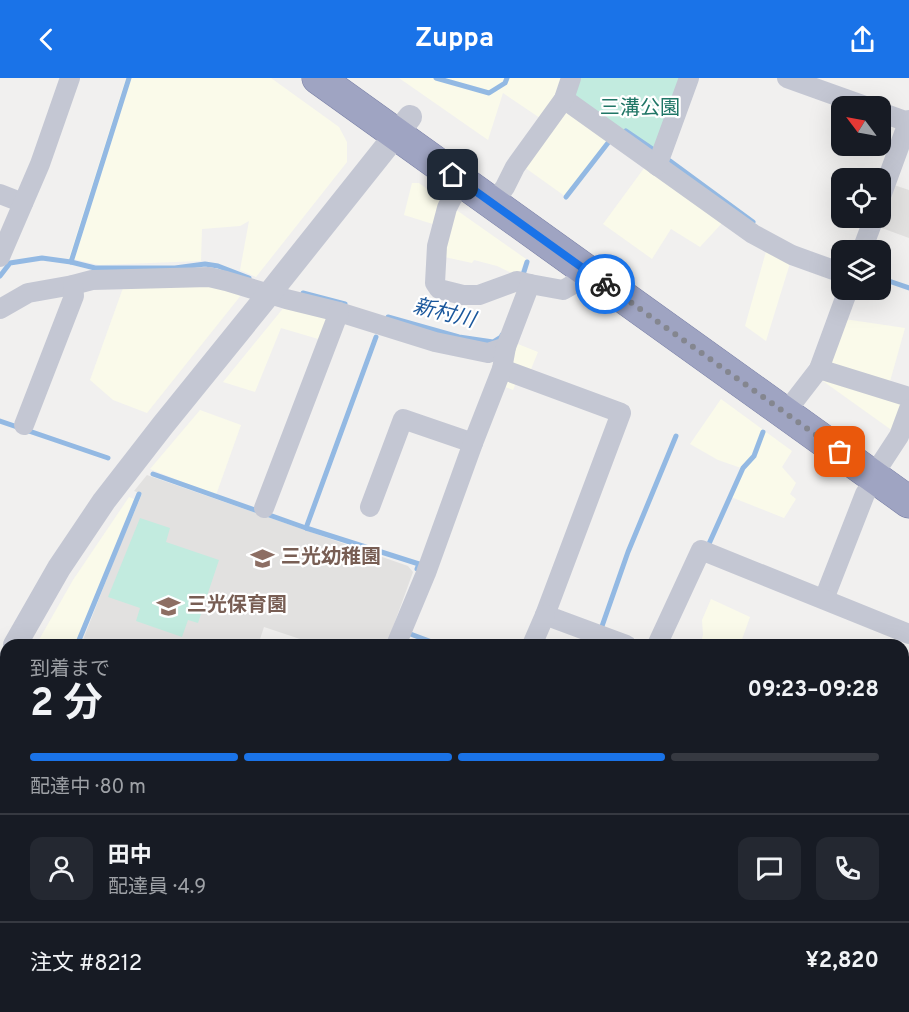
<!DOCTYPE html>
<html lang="ja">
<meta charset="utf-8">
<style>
body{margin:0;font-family:Overpass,"Noto Sans JP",sans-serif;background:#242831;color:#f1f3f6;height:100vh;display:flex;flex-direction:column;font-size:22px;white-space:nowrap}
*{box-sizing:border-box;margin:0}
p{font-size:20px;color:#9ea1a6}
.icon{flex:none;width:33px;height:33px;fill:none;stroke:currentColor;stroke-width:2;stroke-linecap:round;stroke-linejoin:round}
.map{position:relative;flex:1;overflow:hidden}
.panel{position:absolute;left:0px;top:561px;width:909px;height:374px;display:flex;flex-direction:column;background:#171b24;border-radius:18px 18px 0 0;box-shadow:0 6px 24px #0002}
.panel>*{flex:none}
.needle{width:39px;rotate:302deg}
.buttons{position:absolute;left:831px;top:18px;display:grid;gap:12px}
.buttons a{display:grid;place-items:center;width:60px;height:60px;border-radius:12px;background:#171b24;box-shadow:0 6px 24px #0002;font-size:30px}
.pin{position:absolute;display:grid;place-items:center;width:51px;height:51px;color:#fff;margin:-26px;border-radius:12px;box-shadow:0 3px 9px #0006}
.courier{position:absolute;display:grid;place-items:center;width:60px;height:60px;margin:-30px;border:4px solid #1a73e8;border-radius:50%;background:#fff;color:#222;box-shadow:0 2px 8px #0007}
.headline em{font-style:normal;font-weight:700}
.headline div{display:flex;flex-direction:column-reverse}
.headline{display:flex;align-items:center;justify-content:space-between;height:102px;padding:0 30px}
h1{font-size:39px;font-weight:700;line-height:45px}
.bar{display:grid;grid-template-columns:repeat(4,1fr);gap:9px 6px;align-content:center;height:72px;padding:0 30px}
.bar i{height:8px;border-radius:4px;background:#363941}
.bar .on{background:#1a73e8}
.bar p{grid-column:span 4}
.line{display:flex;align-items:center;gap:15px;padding:0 30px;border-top:2px solid #363941}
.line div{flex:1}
.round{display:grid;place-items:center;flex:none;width:63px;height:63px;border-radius:12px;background:#242831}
header{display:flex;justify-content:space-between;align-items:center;height:78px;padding:0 30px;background:#1a73e8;color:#fff;font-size:27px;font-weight:700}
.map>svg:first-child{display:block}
.commercial{fill:#fafaea}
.education{fill:#e2e1e0}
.green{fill:#c2ebdf}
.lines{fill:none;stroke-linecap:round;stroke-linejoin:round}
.stream{stroke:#93b9e3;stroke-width:5}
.trunk-casing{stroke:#777ea5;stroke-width:33}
.minor{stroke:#c4c7d3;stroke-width:20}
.tertiary{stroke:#c4c7d3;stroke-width:24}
.trunk{stroke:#9fa4c2;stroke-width:32}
.done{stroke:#84868f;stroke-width:6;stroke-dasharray:0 10.8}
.route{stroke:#1a73e8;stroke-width:8}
.labels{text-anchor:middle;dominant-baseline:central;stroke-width:4.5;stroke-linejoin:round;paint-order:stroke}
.park-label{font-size:20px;fill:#207666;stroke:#fff}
.education-label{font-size:20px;font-weight:bold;fill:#785e54;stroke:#fff;text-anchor:start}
.water-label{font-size:21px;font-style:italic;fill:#1a579c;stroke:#fff}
</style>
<header><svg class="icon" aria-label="back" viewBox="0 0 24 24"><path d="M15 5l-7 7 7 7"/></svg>Zuppa<svg class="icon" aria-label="share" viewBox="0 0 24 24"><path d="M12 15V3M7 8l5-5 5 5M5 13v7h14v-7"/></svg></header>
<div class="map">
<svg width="909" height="934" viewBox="0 0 909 934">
<rect width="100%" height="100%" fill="#f1f0ef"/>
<g class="commercial">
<path d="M 126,0 L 271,0 L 339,49 L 347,64 L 347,84 L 256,199 L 240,192 L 249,143 L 240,148 L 202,151 L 201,183 L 99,187 L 69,180 Z"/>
<path d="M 399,0 L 563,0 L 558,17 L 540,40 L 503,15 L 488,62 Z"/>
<path d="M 562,33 L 572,33 L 611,61 L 566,119 L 524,89 Z"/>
<path d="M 647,86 L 725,142 L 700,169 L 671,151 L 652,181 L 603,146 Z"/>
<path d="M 412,105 L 419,105 L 447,125 L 439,148 L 404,137 Z"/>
<path d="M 455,131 L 526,181 L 518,198 L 497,188 L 474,182 L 472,185 L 440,178 Z"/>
<path d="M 767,170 L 791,182 L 766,263 L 745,248 Z"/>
<path d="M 207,207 L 242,216 L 147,335 L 113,322 L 90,302 L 123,210 Z"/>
<path d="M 285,228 L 334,239 L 325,263 L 281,250 L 255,314 L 223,304 Z"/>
<path d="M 844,241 L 905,250 L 889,307 L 835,292 L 831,282 Z"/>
<path d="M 513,264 L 538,274 L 529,296 L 518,300 L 513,312 L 500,307 Z"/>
<path d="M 820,301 L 909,324 L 897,356 Z"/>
<path d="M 721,321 L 792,373 L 782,389 L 796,405 L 790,416 L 796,421 L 784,440 L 731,419 L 744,391 L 718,382 L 690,366 Z"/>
<path d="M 200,332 L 241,347 L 216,417 L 150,391 Z"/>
<path d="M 129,419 L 134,421 L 75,567 L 36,567 L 73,502 Z"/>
<path d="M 711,521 L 750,539 L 740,567 L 700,567 L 703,557 L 702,542 Z"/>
</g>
<g class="education">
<path d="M 894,107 L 909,112 L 909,160 L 879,149 Z"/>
<path d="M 147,397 L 408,488 L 413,494 L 392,552 L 391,567 L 318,567 L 264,549 L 258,567 L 81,567 L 118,472 L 142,416 L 134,413 Z"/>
</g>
<g class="green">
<path d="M 578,0 L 684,0 L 658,73 L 650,74 L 577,24 L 574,13 Z"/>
<path d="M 140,440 L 170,450 L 166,464 L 219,482 L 198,545 L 188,542 L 182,559 L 136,543 L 140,530 L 108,519 Z"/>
</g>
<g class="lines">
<g class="stream">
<path d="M 436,0 L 489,15 L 505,5 L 507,0"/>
<path d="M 626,53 L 654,72"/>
<path d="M 670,83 L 753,144"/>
<path d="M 566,119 L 611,61"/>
<path d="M 71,184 L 129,0"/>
<path d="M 0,198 L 10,185 L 42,180 L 71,184 L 95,190 L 175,190 L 205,186 L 218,188 L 249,200"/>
<path d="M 522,200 L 527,184"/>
<path d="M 880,200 L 909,210"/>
<path d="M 303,215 L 345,226"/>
<path d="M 388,239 L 459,259 L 493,264 L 501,259 L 502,257"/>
<path d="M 0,343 L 108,380"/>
<path d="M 153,396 L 306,450 L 419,486 L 417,491"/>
<path d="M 306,450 L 376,259"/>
<path d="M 708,468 L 743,390 L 754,378 L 763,354"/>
<path d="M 601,551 L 628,474 L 676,358"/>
<path d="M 405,554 L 440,567"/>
<path d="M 77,567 L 139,416"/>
<path d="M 0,768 L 6,752"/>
<path d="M 96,934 L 98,928"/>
<path d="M 364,934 L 366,928"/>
</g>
<defs>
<path id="trunk" d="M 318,0 L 909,424"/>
</defs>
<use href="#trunk" class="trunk-casing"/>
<g class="minor">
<path d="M 787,0 L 865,28"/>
<path d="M 564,21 L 753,156 L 792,177 L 842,195"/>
<path d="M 880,34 L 908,44"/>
<path d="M 657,88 L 689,0"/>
<path d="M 464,105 L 452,120 L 447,130 L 437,168 L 435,205 L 439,211 L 463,217 L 479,217 L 517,203 L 530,206"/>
<path d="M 0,116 L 23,125"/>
<path d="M 880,121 L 909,42"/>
<path d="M 493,126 L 505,109 L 515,89 L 564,21 L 571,0"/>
<path d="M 862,172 L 874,140"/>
<path d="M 0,179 L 40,86 L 70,0"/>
<path d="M 0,231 L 28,215 L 73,207 L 92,202 L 209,199 L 226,203 L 286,221 L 339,234 L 435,264 L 488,275 L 506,269"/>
<path d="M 502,291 L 621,335 L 545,537 L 626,567"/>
<path d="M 819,291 L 909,319"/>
<path d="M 785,335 L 819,291 L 848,212"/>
<path d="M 24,347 L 74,218 L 73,207"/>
<path d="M 882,384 L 899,358 L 909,331"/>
<path d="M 370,429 L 403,341 L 473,365"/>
<path d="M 264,430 L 339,234"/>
<path d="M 824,521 L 865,416 L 876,400"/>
<path d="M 396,567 L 426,495 L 473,365 L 502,291 L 506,269 L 530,206 L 563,212 L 572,207 L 583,191"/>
<path d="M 532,567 L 545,537"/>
<path d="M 657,567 L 701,472 L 909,556"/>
<path d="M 903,678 L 909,662"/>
<path d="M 0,794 L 6,796"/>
<path d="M 0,902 L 6,887"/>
<path d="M 903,903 L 909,905"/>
<path d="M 45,928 L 59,934"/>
<path d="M 314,928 L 313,932 L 318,934"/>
<path d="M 409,934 L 411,928"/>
<path d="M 528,934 L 529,928"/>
<path d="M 808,934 L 810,928"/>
</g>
<g class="tertiary">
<path d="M 15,567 L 59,490 L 104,423 L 163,347 L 269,216 L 410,39"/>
<path d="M 0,596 L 6,584"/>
</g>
<use href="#trunk" class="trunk"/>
</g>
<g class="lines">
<path class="done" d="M 605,206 L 840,374"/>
<path class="route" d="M 453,97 L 605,206"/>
</g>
<defs>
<symbol id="school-bare" viewBox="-9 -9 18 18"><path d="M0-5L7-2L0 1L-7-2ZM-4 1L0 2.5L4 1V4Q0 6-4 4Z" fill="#8d6e63" stroke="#fff" stroke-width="2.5" paint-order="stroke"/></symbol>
</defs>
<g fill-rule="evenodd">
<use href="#school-bare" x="246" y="464" width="33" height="33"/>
<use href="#school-bare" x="152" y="512" width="33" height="33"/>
</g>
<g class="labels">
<g class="park-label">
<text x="640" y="31">三溝公園</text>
</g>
<g class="education-label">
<text x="281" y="480">三光幼稚園</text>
<text x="187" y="528">三光保育園</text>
</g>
<g class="water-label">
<text transform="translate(444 236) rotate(14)">新村川</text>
</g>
</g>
</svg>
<div class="buttons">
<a><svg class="needle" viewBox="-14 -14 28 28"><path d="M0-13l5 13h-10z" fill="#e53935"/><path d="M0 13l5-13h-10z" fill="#9ea1a6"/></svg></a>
<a><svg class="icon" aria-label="locate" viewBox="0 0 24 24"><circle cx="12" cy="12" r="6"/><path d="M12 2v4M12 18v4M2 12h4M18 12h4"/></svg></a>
<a><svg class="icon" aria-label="layers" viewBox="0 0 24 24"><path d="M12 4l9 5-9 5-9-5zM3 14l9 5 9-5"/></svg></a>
</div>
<div class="pin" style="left:840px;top:374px;background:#ea580c"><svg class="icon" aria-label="bag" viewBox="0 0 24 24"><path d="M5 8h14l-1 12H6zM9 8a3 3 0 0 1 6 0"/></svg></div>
<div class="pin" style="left:453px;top:97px;background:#1f2937"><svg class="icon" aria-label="home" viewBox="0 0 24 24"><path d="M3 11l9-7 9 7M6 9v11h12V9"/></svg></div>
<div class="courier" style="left:605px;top:206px"><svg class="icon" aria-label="bike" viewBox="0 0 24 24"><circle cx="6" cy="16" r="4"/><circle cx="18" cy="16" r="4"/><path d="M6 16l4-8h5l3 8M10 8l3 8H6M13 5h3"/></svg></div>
<section class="panel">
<div class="headline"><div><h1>2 分</h1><p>到着まで</p></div><em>09:23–09:28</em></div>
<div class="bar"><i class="on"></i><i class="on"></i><i class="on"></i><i></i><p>配達中 · 80 m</p></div>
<div class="line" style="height:108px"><a class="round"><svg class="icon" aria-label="person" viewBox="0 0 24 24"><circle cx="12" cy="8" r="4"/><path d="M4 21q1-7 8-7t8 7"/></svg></a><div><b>田中</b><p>配達員 · 4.9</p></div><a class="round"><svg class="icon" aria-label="chat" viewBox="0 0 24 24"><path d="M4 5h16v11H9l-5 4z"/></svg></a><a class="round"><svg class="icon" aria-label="phone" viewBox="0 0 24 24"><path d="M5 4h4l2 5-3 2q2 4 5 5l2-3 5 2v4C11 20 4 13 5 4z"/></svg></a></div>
<div class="line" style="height:78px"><div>注文 #8212</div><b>¥2,820</b></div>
</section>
</div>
